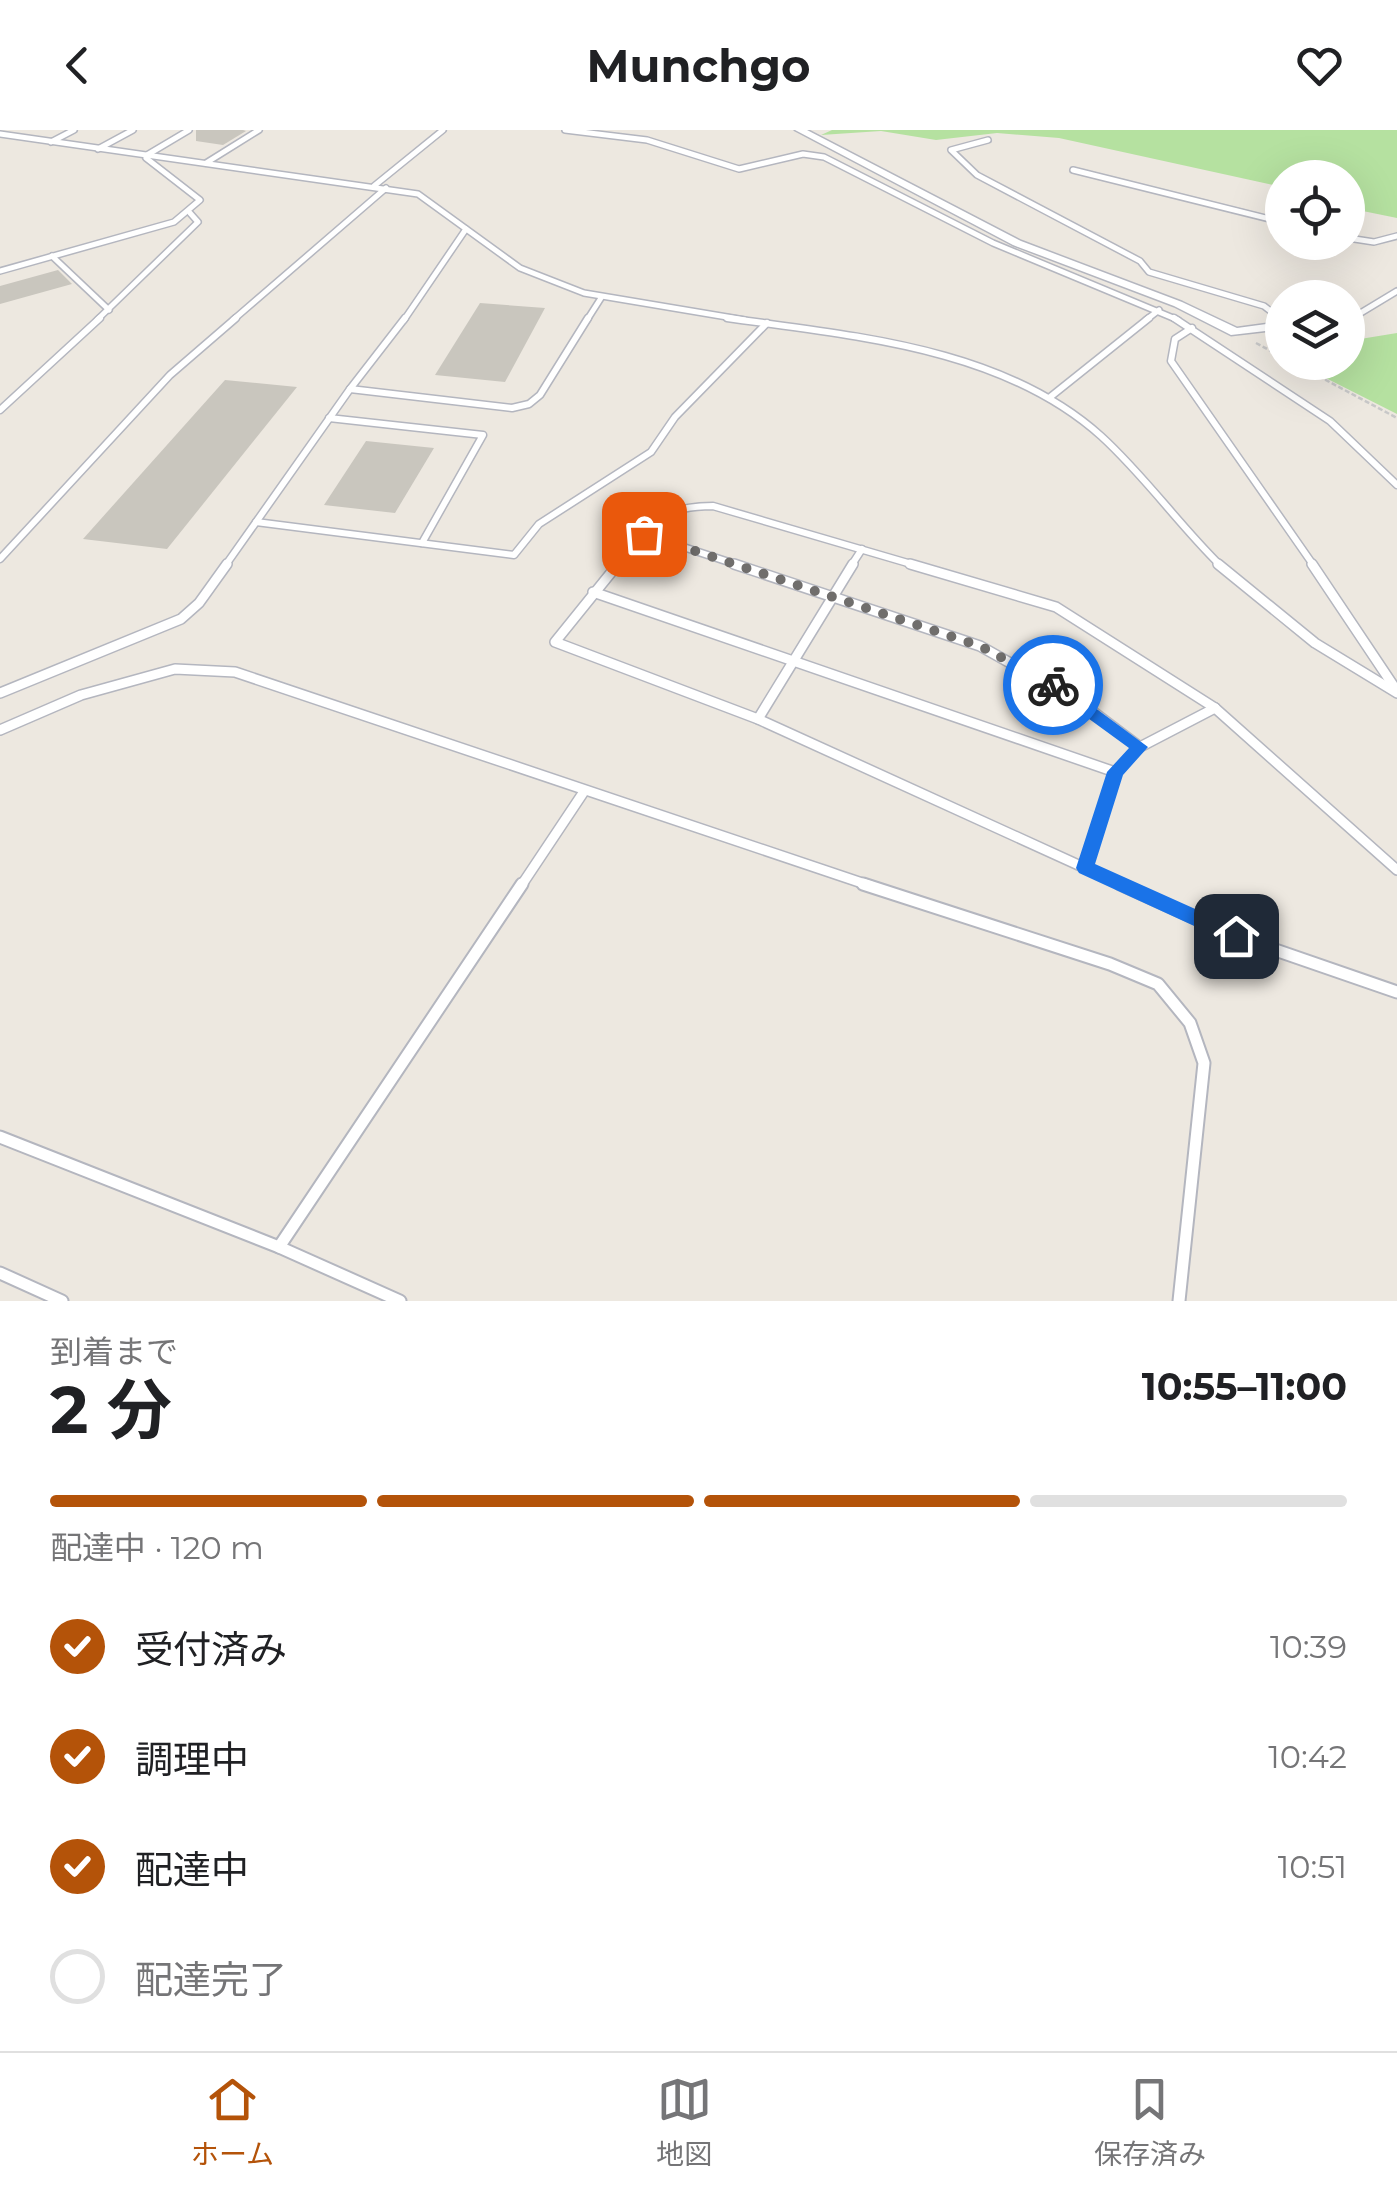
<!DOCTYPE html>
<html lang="ja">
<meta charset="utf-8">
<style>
body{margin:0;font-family:Montserrat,"Noto Sans JP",sans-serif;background:#f2f2f2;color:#202124;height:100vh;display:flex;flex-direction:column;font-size:38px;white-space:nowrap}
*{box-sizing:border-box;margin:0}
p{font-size:32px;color:#757577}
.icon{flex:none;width:55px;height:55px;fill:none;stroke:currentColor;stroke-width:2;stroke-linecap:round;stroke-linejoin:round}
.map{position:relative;height:1171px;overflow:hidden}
.sheet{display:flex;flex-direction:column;background:#fff;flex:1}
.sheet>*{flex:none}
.tools{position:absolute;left:1265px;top:30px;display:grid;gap:20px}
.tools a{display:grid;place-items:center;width:100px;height:100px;border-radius:50%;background:#fff;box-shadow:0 10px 40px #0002;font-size:50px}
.pin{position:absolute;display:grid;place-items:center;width:85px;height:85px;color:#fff;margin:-42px;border-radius:20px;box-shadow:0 5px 15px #0006}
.courier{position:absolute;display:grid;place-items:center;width:100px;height:100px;margin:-50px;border:8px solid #1a73e8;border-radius:50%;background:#fff;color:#222;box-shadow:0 2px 12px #0007}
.overview em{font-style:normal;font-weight:700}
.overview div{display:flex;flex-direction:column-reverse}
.overview{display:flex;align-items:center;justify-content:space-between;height:170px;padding:0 50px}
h1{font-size:65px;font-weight:700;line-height:75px}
.bar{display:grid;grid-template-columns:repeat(4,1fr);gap:15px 10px;align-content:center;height:120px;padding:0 50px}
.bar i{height:12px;border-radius:8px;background:#e0e0e0}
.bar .on{background:#b45309}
.bar p{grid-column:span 4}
ol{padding:0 50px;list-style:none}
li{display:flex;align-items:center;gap:30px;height:110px}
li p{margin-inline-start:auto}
li .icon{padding:10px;border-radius:50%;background:#b45309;color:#fff;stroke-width:4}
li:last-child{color:#757577}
li i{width:55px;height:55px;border:5px solid #e0e0e0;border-radius:50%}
header{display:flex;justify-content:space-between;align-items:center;height:130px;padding:0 50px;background:#fff;font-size:45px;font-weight:700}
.tabs{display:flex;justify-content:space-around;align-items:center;height:140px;border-top:2px solid #e0e0e0;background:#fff;font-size:28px;color:#757577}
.tabs a{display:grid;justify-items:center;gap:5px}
.tabs .on{color:#b45309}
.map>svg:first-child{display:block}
.green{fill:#b5e1a0}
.building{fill:#c9c6be}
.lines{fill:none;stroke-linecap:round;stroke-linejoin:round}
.service-far3-casing{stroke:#b4b6bf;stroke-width:8}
.service-far2-casing{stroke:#b4b6bf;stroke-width:9}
.service-far1-casing{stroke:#b4b6bf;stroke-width:12}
.service-casing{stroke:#b4b6bf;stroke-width:15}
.minor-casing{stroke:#b4b6bf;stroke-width:3}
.path{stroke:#c8c8c8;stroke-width:2.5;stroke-dasharray:5 2.5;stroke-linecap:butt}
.service-far3{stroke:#fff;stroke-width:5}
.service-far2{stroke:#fff;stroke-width:6}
.service-far1{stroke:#fff;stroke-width:9}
.service{stroke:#fff;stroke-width:11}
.minor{fill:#fff;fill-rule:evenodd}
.route{fill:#1a73e8}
.done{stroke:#706e6c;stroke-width:10;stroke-dasharray:0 18}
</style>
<header><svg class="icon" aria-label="back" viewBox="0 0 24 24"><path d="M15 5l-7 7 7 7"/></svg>Munchgo<svg class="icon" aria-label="heart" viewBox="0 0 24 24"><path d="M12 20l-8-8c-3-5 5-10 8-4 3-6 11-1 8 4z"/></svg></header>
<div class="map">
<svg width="1397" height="1171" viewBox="0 0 1397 1171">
<rect width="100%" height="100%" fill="#ede8e0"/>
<g class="green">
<path d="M 832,0 L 1397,0 L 1397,88 L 1348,78 L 1348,48 L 1282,48 L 1282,57 L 1059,8 L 997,3 L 936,10 L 881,1 L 821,5 Z"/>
<path d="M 1397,203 L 1397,284 L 1296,233 L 1348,232 L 1348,211 Z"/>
</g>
<g class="building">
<path d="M 196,0 L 243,0 L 246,1 L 223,15 L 196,11 Z"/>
<path d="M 58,140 L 72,154 L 0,174 L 0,156 Z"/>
<path d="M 480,173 L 545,178 L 505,252 L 435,245 Z"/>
<path d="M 225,250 L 297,257 L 167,419 L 83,409 Z"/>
<path d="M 366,311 L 434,318 L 395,383 L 324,375 Z"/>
</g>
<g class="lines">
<defs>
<g id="service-far3">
<path d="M 565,0 L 647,10 L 739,39 L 803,24 L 824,27 L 993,113 L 1178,190"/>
<path d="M 0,4 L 418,64 L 520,138 L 584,163 L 745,190"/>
<path d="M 988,10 L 951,20 L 977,45 L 1140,131 L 1149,142 L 1264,176 L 1282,190"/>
<path d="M 51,12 L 74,0"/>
<path d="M 98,19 L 133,0"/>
<path d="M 147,25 L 189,0"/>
<path d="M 206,33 L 259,0"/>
<path d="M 1073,40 L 1282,92"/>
<path d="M 374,56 L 443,0"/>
<path d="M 1348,108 L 1374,112 L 1397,106"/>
<path d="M 52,126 L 109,180"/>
<path d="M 0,141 L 174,92 L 200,70 L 146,28"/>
<path d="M 97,190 L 198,92 L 190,83"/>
<path d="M 233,190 L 386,58"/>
<path d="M 404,190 L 466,99"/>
<path d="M 587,190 L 601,168"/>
<path d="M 1146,190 L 1159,180"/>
<path d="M 1349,190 L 1397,161"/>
</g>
<g id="service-far2">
<path d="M 405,188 L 350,259 L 512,278 L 529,274 L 540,265 L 588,188"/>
<path d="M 727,188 C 853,206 1002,217 1101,306 C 1145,346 1179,395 1221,436"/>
<path d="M 1174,188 L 1330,291 L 1397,355"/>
<path d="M 1348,191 L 1353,188"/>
<path d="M 1192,198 L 1175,209 L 1171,231 L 1314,436"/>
<path d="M 1049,268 L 1149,188"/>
<path d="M 0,280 L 100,188"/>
<path d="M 329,288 L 483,305 L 422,413"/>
<path d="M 256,392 L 514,425 L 539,394 L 651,322 L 675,287 L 767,193"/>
<path d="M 644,404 L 741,436"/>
<path d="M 0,429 L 170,245 L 236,188"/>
<path d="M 225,436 L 350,259"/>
<path d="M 616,436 C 649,396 657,376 713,376 L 918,436"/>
<path d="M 851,436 L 862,419"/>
</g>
<g id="service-far1">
<path d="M 618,434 L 555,512 L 758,589 L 1085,738 L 1115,642 L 1140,617 L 1215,578"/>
<path d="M 734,434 L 980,516 L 1083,574 L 1140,617"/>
<path d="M 910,434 L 1056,477 L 1215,578"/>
<path d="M 1218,434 L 1315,513 L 1397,563"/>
<path d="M 1312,434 L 1397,561"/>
<path d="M 593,462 L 1115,642"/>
<path d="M 0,563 L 181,489 L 199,473 L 227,434"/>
<path d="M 1215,578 L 1397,740"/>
<path d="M 758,589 L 853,434"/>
<path d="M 0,600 L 81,565 L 175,539 L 235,542 L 871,756"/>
<path d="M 1085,738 L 1125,756"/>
<path d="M 521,756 L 583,663"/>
</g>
<g id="service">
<path d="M 863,754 L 1110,834 L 1158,854 L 1190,893 L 1204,933 L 1179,1171"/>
<path d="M 1120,754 L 1235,806 L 1397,862"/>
<path d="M 0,1007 L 279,1117 L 522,754"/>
<path d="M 279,1117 L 400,1171"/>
<path d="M 0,1143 L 62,1171"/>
</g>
<path id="minor" d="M 795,0 L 807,0 L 1021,111 L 1182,172 L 1237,198 L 1282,192 L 1282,199 L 1231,205 L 1174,176 L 1013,115 Z"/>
</defs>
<use href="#service-far3" class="service-far3-casing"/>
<use href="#service-far2" class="service-far2-casing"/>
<use href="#service-far1" class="service-far1-casing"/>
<use href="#service" class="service-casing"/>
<use href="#minor" class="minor-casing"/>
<g class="path">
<path d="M 1256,213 L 1282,227"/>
<path d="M 1292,232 L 1397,288"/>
</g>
<use href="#service-far3" class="service-far3"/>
<use href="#service-far2" class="service-far2"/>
<use href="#service-far1" class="service-far1"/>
<use href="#service" class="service"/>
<use href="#minor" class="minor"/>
</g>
<path class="route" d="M 1048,551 L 1059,551 L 1148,617 L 1123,645 L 1095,734 L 1242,800 L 1242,812 L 1229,812 L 1079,743 L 1076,738 L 1107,642 L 1129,618 L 1048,559 Z"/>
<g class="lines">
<path class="done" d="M 644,404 L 980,516 L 1053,555"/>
</g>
</svg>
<div class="tools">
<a><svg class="icon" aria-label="locate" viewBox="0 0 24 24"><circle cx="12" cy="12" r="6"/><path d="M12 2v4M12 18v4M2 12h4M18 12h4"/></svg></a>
<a><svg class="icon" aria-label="layers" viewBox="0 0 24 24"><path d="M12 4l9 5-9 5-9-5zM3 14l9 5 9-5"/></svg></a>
</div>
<div class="pin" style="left:644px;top:404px;background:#ea580c"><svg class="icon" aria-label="bag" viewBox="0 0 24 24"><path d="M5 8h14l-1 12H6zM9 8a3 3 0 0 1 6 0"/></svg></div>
<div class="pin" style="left:1236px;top:806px;background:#1f2937"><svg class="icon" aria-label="home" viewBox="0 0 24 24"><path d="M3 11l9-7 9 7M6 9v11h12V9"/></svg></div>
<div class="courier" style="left:1053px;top:555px"><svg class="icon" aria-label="bike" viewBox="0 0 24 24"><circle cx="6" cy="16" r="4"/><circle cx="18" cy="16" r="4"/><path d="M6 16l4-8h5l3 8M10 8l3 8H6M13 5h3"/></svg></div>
</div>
<section class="sheet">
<div class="overview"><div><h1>2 分</h1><p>到着まで</p></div><em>10:55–11:00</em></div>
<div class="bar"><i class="on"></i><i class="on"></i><i class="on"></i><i></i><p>配達中 · 120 m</p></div>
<ol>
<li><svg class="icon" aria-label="check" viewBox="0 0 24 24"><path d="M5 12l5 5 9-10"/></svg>受付済み<p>10:39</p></li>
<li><svg class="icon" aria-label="check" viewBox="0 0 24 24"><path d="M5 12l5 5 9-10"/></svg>調理中<p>10:42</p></li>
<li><svg class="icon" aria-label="check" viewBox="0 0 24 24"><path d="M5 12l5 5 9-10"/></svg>配達中<p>10:51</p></li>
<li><i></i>配達完了</li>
</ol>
</section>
<nav class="tabs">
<a class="on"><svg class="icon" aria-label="home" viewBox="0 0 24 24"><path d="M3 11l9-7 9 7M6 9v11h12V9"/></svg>ホーム</a>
<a><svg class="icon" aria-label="map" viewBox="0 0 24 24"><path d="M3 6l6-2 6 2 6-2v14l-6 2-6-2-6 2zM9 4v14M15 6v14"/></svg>地図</a>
<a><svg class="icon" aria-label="saved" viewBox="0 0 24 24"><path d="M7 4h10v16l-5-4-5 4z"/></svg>保存済み</a>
</nav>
